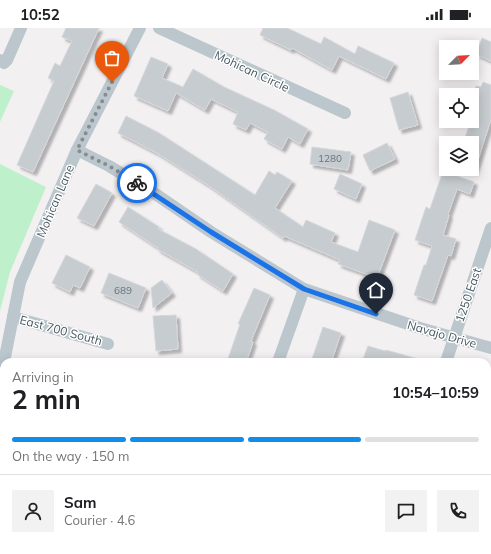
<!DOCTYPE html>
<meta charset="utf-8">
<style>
body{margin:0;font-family:Mulish,sans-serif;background:#f2f2f2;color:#202124;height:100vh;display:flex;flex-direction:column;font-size:15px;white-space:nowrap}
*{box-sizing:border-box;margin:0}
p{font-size:13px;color:#757577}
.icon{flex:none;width:22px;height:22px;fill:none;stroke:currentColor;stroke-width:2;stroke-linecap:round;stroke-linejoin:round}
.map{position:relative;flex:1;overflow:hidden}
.sheet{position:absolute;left:0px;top:330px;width:491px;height:196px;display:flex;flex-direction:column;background:#fff;border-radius:12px 12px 0 0;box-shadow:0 2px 10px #0003}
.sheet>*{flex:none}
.needle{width:26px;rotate:66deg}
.buttons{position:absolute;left:439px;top:12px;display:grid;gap:8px}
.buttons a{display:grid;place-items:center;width:40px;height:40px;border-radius:0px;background:#fff;box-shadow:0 2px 10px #0003;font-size:20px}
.pin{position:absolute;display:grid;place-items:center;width:34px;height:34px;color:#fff;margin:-41px -17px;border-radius:50% 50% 50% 0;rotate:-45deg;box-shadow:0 0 4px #0007}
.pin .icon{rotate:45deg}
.courier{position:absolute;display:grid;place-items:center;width:40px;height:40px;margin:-20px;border:3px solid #1a73e8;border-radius:50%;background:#fff;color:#222;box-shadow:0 1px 5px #0007}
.overview em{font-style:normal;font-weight:700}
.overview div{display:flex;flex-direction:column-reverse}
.overview{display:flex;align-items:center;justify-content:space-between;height:68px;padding:0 12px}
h1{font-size:26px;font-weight:700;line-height:30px}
.bar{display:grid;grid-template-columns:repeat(4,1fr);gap:6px 4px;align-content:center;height:48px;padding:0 12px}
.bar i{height:5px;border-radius:3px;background:#e0e0e0}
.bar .selected{background:#138dea}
.bar p{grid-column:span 4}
.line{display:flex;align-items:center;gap:10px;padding:0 12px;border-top:1px solid #e0e0e0}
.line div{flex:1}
.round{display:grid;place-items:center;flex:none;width:42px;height:42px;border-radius:0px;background:#f2f2f2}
.status{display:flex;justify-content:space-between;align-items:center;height:28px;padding:0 20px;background:#fff;direction:ltr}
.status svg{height:11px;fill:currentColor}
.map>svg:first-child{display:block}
.green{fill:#bef1cb}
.building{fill:#c7ccd0;stroke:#d4d7dc;filter:url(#shadow)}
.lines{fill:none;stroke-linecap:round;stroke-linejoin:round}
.minor{stroke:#bbc7cd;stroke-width:12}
.done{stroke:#838d92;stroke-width:4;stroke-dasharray:0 7.2}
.route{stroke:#1a73e8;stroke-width:5}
.labels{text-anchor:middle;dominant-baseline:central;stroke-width:3;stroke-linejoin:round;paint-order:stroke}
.number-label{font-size:10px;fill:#67747b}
.street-label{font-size:12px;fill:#47575f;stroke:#fff}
</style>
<div class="status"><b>10:52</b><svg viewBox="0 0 49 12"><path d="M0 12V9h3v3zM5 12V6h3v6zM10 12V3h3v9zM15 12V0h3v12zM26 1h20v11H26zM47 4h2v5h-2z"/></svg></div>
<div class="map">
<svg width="491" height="526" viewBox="0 0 491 526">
<defs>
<filter id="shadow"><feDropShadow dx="3.5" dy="3.5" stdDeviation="1" flood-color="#0004"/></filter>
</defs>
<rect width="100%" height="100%" fill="#f3f0f1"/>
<g class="green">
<path d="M 0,57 L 14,63 L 0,94 Z"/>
<path d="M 0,136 L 46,159 L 10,244 L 0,283 Z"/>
</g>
<g class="building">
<path d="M 66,0 L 99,0 L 33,144 L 17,137 L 54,53 L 48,50 L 55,35 L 60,38 L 72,13 L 62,9 Z"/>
<path d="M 263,0 L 287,0 L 321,16 L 324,9 L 355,26 L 358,18 L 394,35 L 386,51 L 339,28 L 332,42 L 292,20 L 291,22 L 260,7 Z"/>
<path d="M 482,10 L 491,14 L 491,33 L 476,26 Z"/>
<path d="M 151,29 L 168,36 L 162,50 L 183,59 L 193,41 L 224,59 L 274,82 L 308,101 L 300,116 L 288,109 L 282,121 L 264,111 L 268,104 L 250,95 L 246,102 L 233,96 L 238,84 L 211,71 L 205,82 L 176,65 L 168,83 L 134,68 Z"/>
<path d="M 483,54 L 491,57 L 491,91 L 474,144 L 472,143 L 472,115 L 463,115 L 471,93 L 472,93 L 472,86 L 476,76 L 472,74 L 472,70 L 476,58 L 481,59 Z"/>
<path d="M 408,64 L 418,97 L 399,102 L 390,70 Z"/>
<path d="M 126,88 L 159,105 L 255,167 L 269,143 L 275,147 L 277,144 L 292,153 L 275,180 L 303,199 L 306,192 L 335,205 L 331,214 L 358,224 L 369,192 L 395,202 L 377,250 L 338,236 L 340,232 L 284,208 L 283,210 L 208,157 L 157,125 L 118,105 Z"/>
<path d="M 387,115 L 395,131 L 370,143 L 363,127 Z"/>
<path d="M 312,119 L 351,124 L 348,142 L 310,136 Z"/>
<path d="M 443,143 L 474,154 L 470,166 L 457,161 L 448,186 L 449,187 L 443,207 L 456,211 L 451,228 L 448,227 L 432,273 L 414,267 L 424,237 L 426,237 L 432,218 L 415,212 L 426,179 L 430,181 Z"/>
<path d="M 340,146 L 362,156 L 356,171 L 334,161 Z"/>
<path d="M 96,156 L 112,165 L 94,198 L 77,190 Z"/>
<path d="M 128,179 L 159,199 L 158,201 L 196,221 L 233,246 L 223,263 L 197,246 L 198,244 L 157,221 L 158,220 L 119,194 Z"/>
<path d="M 66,227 L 90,239 L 80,260 L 73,257 L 70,264 L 52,255 Z"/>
<path d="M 109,245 L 146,260 L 138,280 L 101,265 Z"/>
<path d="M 162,252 L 172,265 L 153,280 L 151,260 Z"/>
<path d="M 254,260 L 270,267 L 251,313 L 253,314 L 246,334 L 227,334 L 240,296 L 238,296 Z"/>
<path d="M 176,287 L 178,321 L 156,323 L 153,288 Z"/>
<path d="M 323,299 L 341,305 L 331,334 L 311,334 Z"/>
<path d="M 368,318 L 385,323 L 386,322 L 418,331 L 418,334 L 372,334 L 363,331 Z"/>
</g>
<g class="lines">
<g class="minor">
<path d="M 159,0 L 345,85"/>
<path d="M 0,32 L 4,35 L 7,32 L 21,0"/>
<path d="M 77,122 L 109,138 L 151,163 L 211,204 L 304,261 L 420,300 L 491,320"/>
<path d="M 13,289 L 108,316"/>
<path d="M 4,334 L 20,254 L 77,122 L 140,0"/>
<path d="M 278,334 L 304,261"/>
<path d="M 446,334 L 491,200"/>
<path d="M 0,357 L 4,336"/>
<path d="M 0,467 L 4,468"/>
<path d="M 214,526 L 215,522"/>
<path d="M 383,526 L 384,522"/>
</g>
</g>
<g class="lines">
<path class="done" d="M 112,54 L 77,122 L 109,138 L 137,155"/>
<path class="route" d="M 137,155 L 211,204 L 304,261 L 376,286"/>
</g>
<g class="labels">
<g class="number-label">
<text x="330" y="130">1280</text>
<text x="123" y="262">689</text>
</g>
<g class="street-label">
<text transform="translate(252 43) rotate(25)">Mohican Circle</text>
<text transform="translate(55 173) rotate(-67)">Mohican Lane</text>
<text transform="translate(468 267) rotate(-71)">1250 East</text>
<text transform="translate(61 302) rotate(15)">East 700 South</text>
<text transform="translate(442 306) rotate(16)">Navajo Drive</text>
</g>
</g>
</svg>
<div class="buttons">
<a><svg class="needle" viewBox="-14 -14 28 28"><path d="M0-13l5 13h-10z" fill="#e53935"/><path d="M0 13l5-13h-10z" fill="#757577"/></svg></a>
<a><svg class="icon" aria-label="locate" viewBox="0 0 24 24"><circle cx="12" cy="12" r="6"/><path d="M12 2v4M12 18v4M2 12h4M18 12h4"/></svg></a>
<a><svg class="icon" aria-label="layers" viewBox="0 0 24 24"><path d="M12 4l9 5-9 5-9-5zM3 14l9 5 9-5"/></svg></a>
</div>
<div class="pin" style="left:112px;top:54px;background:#ea580c"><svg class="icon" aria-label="bag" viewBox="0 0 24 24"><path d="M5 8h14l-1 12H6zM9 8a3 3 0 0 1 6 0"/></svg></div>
<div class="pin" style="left:376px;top:286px;background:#1f2937"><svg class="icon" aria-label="home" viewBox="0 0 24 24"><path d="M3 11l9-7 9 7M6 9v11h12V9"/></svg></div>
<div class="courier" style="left:137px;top:155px"><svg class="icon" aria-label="bike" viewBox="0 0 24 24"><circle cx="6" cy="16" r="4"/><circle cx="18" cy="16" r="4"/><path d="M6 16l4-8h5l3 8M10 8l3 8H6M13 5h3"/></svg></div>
<section class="sheet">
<div class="overview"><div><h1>2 min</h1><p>Arriving in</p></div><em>10:54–10:59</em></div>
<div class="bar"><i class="selected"></i><i class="selected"></i><i class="selected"></i><i></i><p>On the way · 150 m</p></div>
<div class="line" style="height:72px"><a class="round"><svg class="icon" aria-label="person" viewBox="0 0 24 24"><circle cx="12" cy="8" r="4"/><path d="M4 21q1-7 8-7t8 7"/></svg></a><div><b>Sam</b><p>Courier · 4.6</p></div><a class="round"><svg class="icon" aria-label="chat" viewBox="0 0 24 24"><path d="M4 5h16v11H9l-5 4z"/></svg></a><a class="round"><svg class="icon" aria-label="phone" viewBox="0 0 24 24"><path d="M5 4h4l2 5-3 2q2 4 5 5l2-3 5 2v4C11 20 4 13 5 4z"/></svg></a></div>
</section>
</div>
